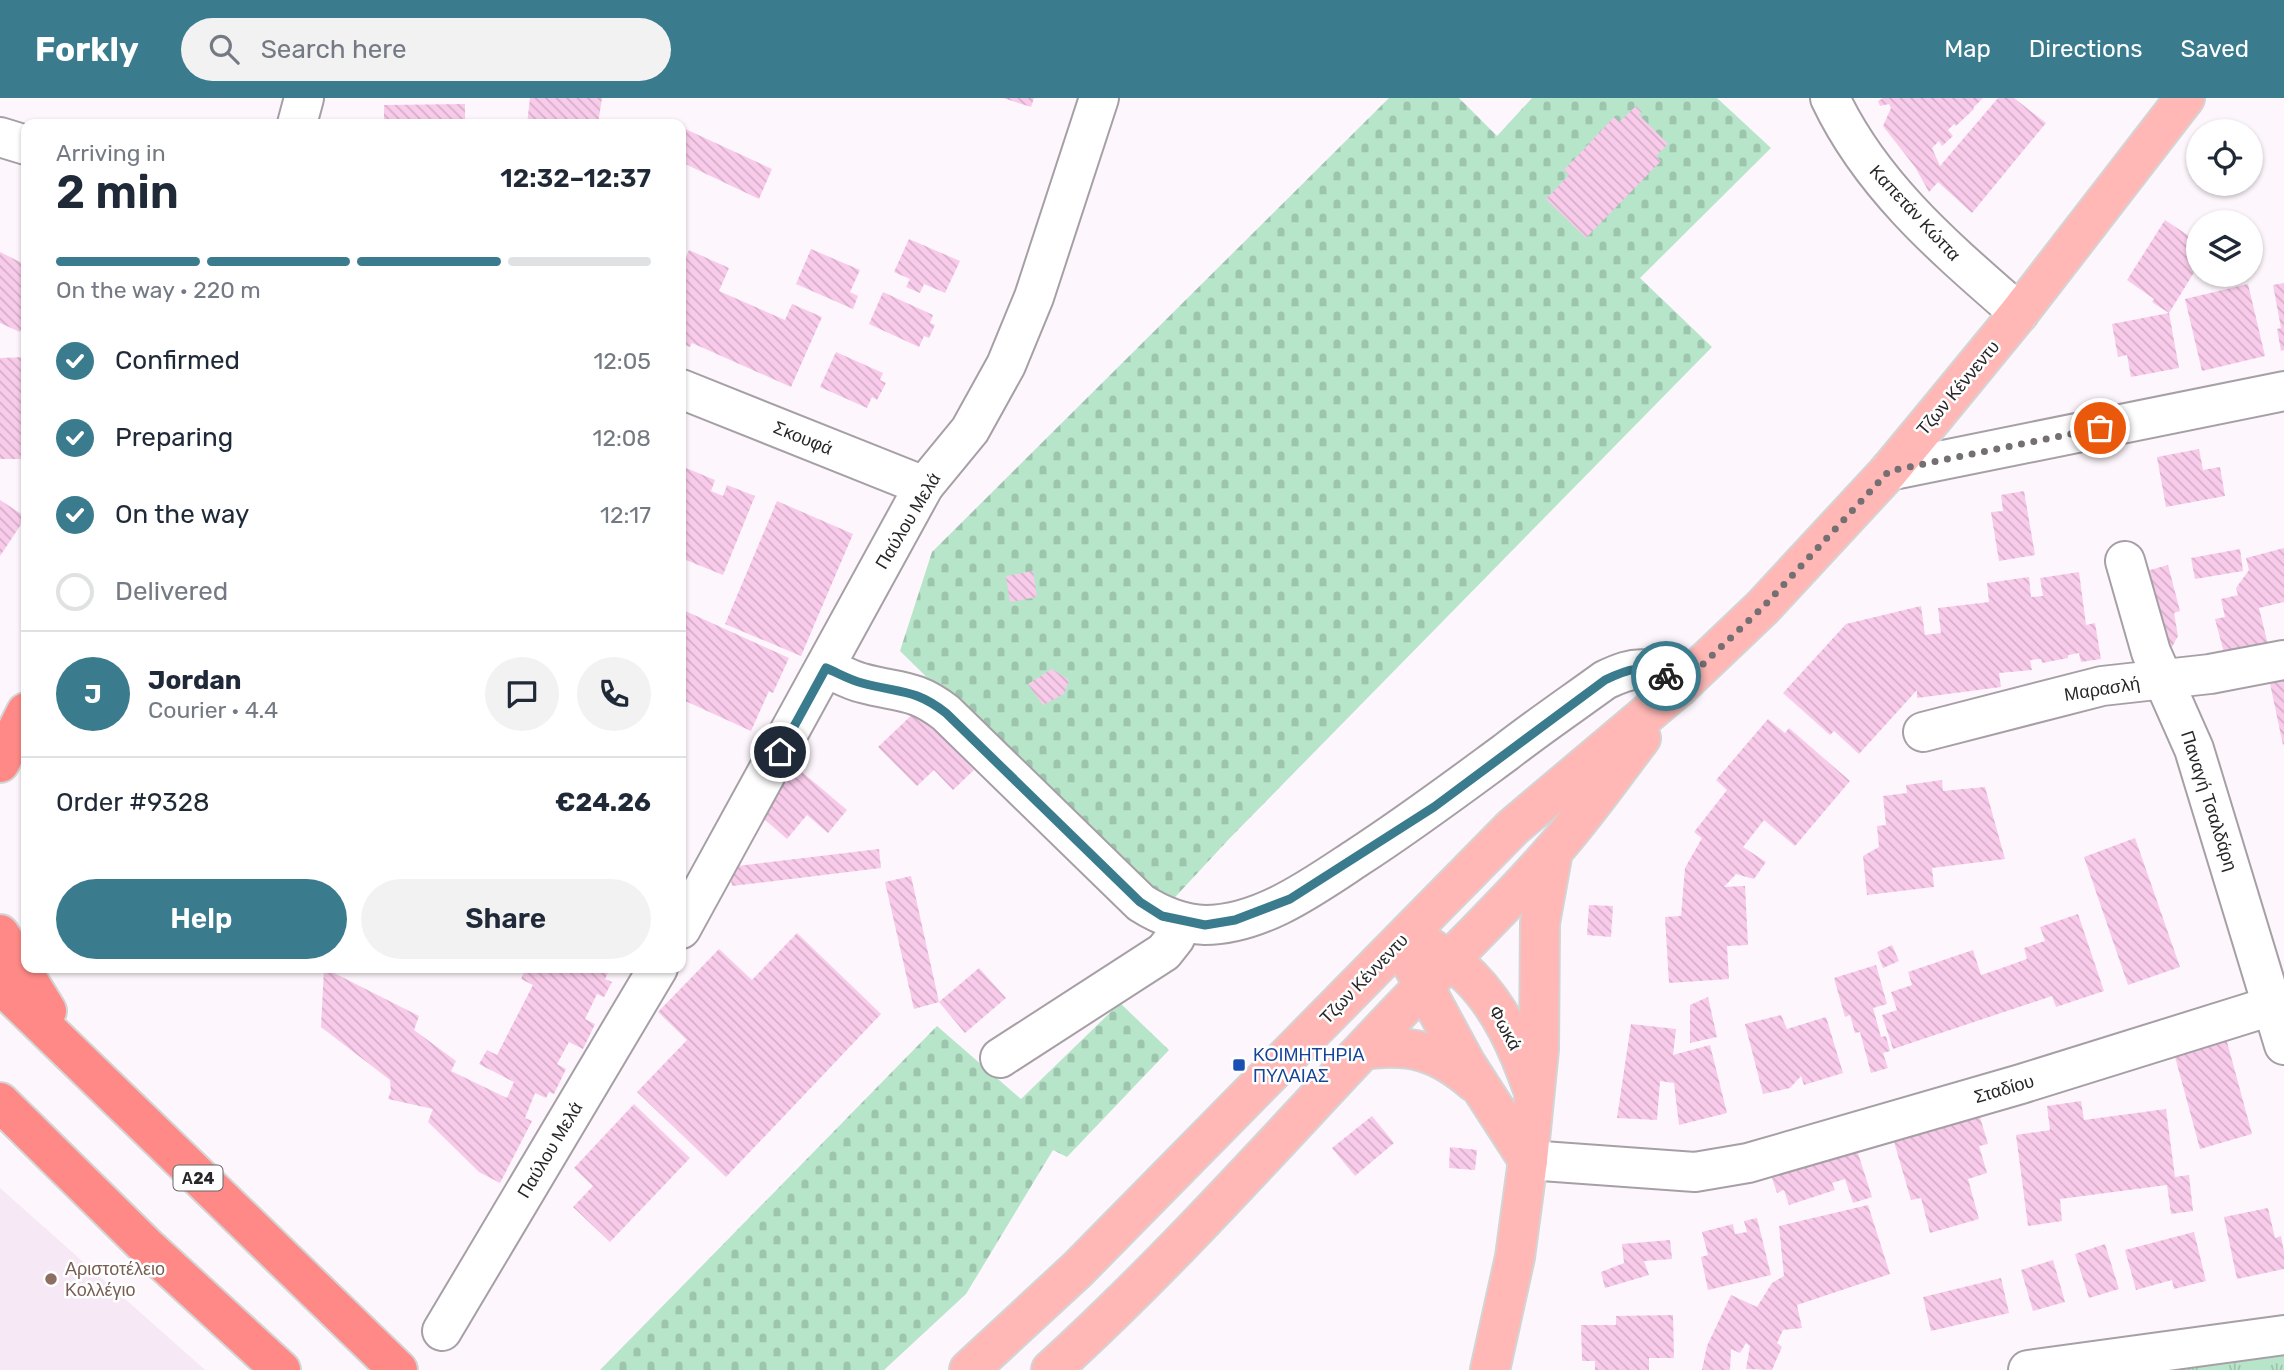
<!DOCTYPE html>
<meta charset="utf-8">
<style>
body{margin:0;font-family:Rubik,sans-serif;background:#f2f2f3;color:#1f2937;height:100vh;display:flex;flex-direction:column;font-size:26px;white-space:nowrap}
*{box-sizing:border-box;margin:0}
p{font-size:23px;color:#747a83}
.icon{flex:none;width:38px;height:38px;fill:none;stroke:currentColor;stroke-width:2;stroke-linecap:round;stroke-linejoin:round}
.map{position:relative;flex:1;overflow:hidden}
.sheet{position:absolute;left:21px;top:21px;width:665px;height:854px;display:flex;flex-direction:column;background:#fff;border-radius:14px;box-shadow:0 2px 5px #0004}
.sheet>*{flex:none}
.buttons{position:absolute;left:2186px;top:21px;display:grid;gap:14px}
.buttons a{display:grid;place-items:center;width:77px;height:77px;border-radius:50%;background:#fff;box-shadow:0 2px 5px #0004;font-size:35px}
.pin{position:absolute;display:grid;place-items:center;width:60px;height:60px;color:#fff;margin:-30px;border:4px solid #fff;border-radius:50%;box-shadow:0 2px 7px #0007}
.courier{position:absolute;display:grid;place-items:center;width:70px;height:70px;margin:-35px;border:5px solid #3a7c8e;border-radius:50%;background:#fff;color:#222;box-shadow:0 2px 9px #0007}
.head em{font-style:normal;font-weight:600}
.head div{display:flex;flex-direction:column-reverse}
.head{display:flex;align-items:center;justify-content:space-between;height:119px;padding:0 35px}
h1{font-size:46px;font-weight:600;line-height:52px}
.bar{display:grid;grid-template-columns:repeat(4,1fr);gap:10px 7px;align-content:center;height:84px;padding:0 35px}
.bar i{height:9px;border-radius:5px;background:#e0e1e3}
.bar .active{background:#3a7c8e}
.bar p{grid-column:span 4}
.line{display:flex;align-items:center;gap:18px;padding:0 35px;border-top:2px solid #e0e1e3}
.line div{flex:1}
.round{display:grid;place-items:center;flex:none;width:74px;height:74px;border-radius:37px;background:#f2f2f3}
ol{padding:0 35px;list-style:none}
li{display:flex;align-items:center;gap:21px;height:77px}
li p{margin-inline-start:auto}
li .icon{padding:7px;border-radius:50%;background:#3a7c8e;color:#fff;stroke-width:4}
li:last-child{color:#747a83}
li i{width:38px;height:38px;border:4px solid #e0e1e3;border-radius:50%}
.cta{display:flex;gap:14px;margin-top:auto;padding:14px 35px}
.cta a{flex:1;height:80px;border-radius:42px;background:#3a7c8e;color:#fff;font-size:28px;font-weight:600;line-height:80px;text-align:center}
.cta a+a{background:#f2f2f3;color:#1f2937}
header{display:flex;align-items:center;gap:42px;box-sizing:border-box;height:98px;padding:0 35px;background:#3a7c8e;color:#fff}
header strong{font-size:33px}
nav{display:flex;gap:38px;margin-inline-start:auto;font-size:24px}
.search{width:490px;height:63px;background:#f2f2f3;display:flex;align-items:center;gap:18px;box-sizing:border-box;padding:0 24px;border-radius:38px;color:#747a83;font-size:26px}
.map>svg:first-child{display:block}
.built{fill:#f6e9f5}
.grass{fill:url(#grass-tufts)}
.cemetery{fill:url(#cemetery-stones)}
.building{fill:url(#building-back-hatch)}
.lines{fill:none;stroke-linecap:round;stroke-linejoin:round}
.minor-casing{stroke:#a6a0a6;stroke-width:42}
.major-casing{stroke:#d4d4d4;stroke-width:42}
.highway-casing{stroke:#d4d4d4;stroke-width:42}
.minor{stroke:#fff;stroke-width:38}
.major{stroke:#ffb8b6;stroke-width:38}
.highway{stroke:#ff8986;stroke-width:38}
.done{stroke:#736f72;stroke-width:7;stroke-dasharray:0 12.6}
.route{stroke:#3a7c8e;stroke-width:9}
.transit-dot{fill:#1a4fb4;stroke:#fff;stroke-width:2.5}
.education-dot{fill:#8d6e63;stroke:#fff;stroke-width:2.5}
.labels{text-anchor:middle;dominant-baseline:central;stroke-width:5;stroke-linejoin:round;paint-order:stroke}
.shield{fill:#fff;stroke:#686768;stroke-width:2}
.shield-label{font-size:16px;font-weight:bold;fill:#282628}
.street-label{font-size:18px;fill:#282628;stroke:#fff}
.transit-label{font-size:18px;fill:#164399;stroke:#fff;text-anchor:start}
.education-label{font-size:18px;fill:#785e54;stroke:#fff;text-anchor:start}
</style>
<header>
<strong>Forkly</strong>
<div class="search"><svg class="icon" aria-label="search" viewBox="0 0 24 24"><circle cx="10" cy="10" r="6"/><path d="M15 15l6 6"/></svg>Search here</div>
<nav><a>Map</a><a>Directions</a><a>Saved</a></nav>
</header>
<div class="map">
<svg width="2284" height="1272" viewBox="0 0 2284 1272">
<defs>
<pattern id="grass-tufts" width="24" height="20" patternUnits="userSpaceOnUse" patternTransform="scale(1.75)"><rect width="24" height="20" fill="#b7e5c9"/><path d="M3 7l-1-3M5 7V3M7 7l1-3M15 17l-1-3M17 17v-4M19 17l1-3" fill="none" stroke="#9dc4ad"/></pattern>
<pattern id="cemetery-stones" width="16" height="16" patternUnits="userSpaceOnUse" patternTransform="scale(1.75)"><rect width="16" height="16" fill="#b7e5c9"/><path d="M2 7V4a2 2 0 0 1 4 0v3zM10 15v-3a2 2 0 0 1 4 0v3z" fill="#9dc4ad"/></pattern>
<pattern id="building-back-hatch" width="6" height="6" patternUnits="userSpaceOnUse" patternTransform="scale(1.75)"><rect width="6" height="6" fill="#f9cbea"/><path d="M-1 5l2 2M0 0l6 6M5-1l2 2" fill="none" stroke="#d5aec9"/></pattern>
</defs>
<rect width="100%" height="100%" fill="#fdf6fc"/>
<path class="built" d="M 0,1090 L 205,1272 L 0,1272 Z"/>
<path class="grass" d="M 2284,1244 L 2284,1272 L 2084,1272 Z"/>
<g class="cemetery">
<path d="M 1389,0 L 1459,0 L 1497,38 L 1532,0 L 1717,0 L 1771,50 L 1640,180 L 1712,249 L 1229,741 L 1164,811 L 900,553 L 932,454 Z"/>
<path d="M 1120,905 L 1169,952 L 1067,1059 L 1053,1052 L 966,1196 L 884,1272 L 600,1272 L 937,928 L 1021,1001 Z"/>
</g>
<g class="building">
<path d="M 530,0 L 602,0 L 598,26 L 527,26 Z"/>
<path d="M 1003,0 L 1034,0 L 1031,9 Z"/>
<path d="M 1883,0 L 1983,0 L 1973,10 L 1974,11 L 1956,28 L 1954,26 L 1948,32 L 1953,38 L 1942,48 L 1939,43 L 1932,50 L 1940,68 L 1998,0 L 2014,0 L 2046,25 L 1972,115 L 1938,84 L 1929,94 L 1915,69 L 1883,28 L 1891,10 L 1889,6 L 1880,8 L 1878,3 Z"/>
<path d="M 465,6 L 465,26 L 384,26 L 384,7 Z"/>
<path d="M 1636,8 L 1642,14 L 1639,17 L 1668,46 L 1656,58 L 1661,63 L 1586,140 L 1546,101 L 1569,77 L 1564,72 L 1614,19 L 1619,24 Z"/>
<path d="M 681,29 L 772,71 L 759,101 L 681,64 Z"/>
<path d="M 2165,122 L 2198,144 L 2198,168 L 2169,215 L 2179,270 L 2131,279 L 2127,257 L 2118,259 L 2112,226 L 2169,215 L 2152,204 L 2154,201 L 2127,182 Z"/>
<path d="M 909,141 L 960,163 L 945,195 L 924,186 L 920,195 L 906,189 L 910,181 L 894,174 Z"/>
<path d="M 811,151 L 860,172 L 850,194 L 858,198 L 853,211 L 796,186 Z"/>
<path d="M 689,152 L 729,170 L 719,193 L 785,222 L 792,206 L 822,219 L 791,289 L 692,245 L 690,249 L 681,245 L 681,170 Z"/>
<path d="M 0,154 L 26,167 L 26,221 L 20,234 L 0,225 Z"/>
<path d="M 2284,185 L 2284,252 L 2281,253 L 2277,231 L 2281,230 L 2273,187 Z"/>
<path d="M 2248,186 L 2265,258 L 2202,273 L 2185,201 Z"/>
<path d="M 883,194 L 933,217 L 930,225 L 935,227 L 929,240 L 924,238 L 919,249 L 869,226 Z"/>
<path d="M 836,254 L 883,275 L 880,282 L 886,285 L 877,302 L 872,299 L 867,310 L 820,289 Z"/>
<path d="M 26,259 L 26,361 L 0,361 L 0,260 Z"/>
<path d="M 2199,351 L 2203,372 L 2220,369 L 2225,398 L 2166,409 L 2157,359 Z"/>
<path d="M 686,370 L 715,382 L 711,393 L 723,398 L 727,387 L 755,398 L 723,477 L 681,460 L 681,384 Z"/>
<path d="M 2024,393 L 2035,457 L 1999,463 L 1991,414 L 2003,413 L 2001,397 Z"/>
<path d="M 0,402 L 26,419 L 0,458 Z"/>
<path d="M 777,403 L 853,436 L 801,558 L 725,526 Z"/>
<path d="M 2284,450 L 2284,504 L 2259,510 L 2270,555 L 2227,566 L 2215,521 L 2225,519 L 2221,501 L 2238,497 L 2236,490 L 2249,472 L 2246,460 Z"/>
<path d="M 2240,451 L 2243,473 L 2195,481 L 2191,460 Z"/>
<path d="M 2168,467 L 2180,513 L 2174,515 L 2178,538 L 2166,560 L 2143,474 Z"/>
<path d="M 1033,473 L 1037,499 L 1010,504 L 1006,478 Z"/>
<path d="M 2079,474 L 2086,527 L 2095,525 L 2101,561 L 2081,564 L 2079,555 L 2068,557 L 2068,560 L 2042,565 L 2041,561 L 2030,562 L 2032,572 L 1999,575 L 2001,589 L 1917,600 L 1917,592 L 1859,656 L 1834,633 L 1830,637 L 1783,595 L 1846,526 L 1921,508 L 1925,537 L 1941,535 L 1938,510 L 1989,504 L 1987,485 L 2029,479 L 2031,499 L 2043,498 L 2040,480 Z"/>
<path d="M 681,511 L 789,560 L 773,595 L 769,593 L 751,633 L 681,601 Z"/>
<path d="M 1052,571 L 1069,582 L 1064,596 L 1043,607 L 1028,586 Z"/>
<path d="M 2284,573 L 2284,646 L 2283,647 L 2268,576 Z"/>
<path d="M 917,612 L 974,672 L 953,692 L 934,672 L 917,688 L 878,649 Z"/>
<path d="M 1768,621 L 1785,635 L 1789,630 L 1850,683 L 1795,748 L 1764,722 L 1743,749 L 1766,764 L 1754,781 L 1736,776 L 1724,789 L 1745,788 L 1748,847 L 1727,848 L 1729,881 L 1669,885 L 1665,819 L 1681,818 L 1685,770 L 1702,740 L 1694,734 L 1727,692 L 1716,682 Z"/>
<path d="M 796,669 L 847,712 L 828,735 L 807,717 L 787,741 L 757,715 Z"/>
<path d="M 1942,682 L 1943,693 L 1985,689 L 2005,761 L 1932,770 L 1934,789 L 1867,797 L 1863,758 L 1879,749 L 1877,728 L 1886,727 L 1883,698 L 1907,695 L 1906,687 Z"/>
<path d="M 2135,740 L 2180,869 L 2128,887 L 2084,759 Z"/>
<path d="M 879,751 L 881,770 L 732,788 L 729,769 Z"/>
<path d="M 911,778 L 939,904 L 914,911 L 885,784 Z"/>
<path d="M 1589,807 L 1613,808 L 1611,839 L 1587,837 Z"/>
<path d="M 2078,816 L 2104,893 L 2056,909 L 2052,898 L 1893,951 L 1882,917 L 1897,912 L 1891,894 L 1912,887 L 1908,874 L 1973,852 L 1981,877 L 1999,871 L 2027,861 L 2024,850 L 2045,843 L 2040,829 Z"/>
<path d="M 797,835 L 881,916 L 726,1079 L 637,994 L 687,942 L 658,914 L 719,851 L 752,882 Z"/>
<path d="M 1892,847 L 1899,863 L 1883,870 L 1877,854 Z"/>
<path d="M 1876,867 L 1887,906 L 1873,910 L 1881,939 L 1886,938 L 1890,953 L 1883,955 L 1888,970 L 1871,975 L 1860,934 L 1855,935 L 1850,917 L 1845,919 L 1834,880 Z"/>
<path d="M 324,870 L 419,918 L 414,932 L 456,963 L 451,973 L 507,1000 L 514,984 L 479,966 L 487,952 L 497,957 L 533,887 L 521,881 L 526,870 L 610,870 L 605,881 L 612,884 L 604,899 L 597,896 L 585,921 L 595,926 L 583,951 L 569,944 L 557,966 L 566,971 L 554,996 L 549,994 L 546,1000 L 535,995 L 525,1020 L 532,1023 L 500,1085 L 479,1074 L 428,1024 L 433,1011 L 388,1001 L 391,993 L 390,982 L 321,929 Z"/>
<path d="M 979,870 L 1006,900 L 965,935 L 939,904 Z"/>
<path d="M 1708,899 L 1717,939 L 1690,945 L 1690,907 Z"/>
<path d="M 1781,917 L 1787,931 L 1826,919 L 1843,975 L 1804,987 L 1801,978 L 1790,990 L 1763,996 L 1745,926 Z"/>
<path d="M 1631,926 L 1676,931 L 1673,957 L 1710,947 L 1727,1015 L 1679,1027 L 1674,985 L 1660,983 L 1657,1022 L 1617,1020 Z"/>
<path d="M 2226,940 L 2252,1036 L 2200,1051 L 2174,955 Z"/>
<path d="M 2081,1003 L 2084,1022 L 2166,1011 L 2175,1079 L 2189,1077 L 2193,1113 L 2171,1116 L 2167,1087 L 2060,1101 L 2062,1123 L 2028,1128 L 2016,1037 L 2050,1032 L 2047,1008 Z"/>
<path d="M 634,1006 L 690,1060 L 610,1144 L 573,1109 L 593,1088 L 574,1070 Z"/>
<path d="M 1976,1006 L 1988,1046 L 1979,1048 L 1987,1075 L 1968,1081 L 1979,1121 L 1930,1135 L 1921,1100 L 1911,1102 L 1890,1030 Z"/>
<path d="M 1372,1018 L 1394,1045 L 1355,1078 L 1332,1050 Z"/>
<path d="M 1450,1049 L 1477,1052 L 1475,1072 L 1449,1070 Z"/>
<path d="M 1856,1049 L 1872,1099 L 1853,1105 L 1845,1081 L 1832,1085 L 1835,1092 L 1789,1107 L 1784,1092 L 1777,1095 L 1771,1077 Z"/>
<path d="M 1868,1107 L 1890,1176 L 1797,1207 L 1802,1230 L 1783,1232 L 1777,1245 L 1782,1249 L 1772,1272 L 1746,1271 L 1750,1248 L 1746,1245 L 1740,1255 L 1731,1251 L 1730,1272 L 1702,1272 L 1707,1248 L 1731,1197 L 1757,1209 L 1772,1185 L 1784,1178 L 1779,1128 Z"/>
<path d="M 2268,1110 L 2275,1140 L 2281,1138 L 2284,1154 L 2284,1171 L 2237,1181 L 2224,1119 Z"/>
<path d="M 1757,1120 L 1771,1177 L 1708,1192 L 1701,1159 L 1708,1157 L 1702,1134 L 1733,1126 L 1735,1136 L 1747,1134 L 1744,1123 Z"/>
<path d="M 2194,1134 L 2206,1183 L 2174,1191 L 2172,1182 L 2136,1192 L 2125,1152 Z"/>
<path d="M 1670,1142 L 1672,1161 L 1644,1163 L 1649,1177 L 1605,1190 L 1601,1174 L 1624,1165 L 1622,1146 Z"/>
<path d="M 2105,1146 L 2119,1191 L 2089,1200 L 2075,1156 Z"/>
<path d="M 2053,1162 L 2065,1204 L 2033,1213 L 2021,1172 Z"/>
<path d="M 2001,1180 L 2009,1215 L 1931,1233 L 1923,1199 Z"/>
<path d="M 1673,1217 L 1674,1260 L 1649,1260 L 1649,1272 L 1595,1272 L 1595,1263 L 1582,1263 L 1581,1227 L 1616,1227 L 1616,1218 Z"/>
</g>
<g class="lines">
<defs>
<g id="minor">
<path d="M 1830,0 C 1872,89 1946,151 2019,215"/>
<path d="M 297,26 L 304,0"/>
<path d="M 0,39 L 26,47"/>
<path d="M 681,291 L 924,388"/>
<path d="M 1889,373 L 2284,293"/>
<path d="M 2125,463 L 2151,554 L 2194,651 L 2284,947"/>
<path d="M 826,570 C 838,575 850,582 862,585 C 898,595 914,590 946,615 L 1141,805 C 1160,817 1181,826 1205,827 C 1261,827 1314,788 1358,759 C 1409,726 1457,690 1506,654 C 1538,629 1572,606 1605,582 C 1636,567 1651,566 1679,589"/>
<path d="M 1923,634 L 2102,588 L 2210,576 L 2284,562"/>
<path d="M 681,831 L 924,388 L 970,332 L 1006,267 L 1034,199 L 1099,0"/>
<path d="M 1000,960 L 1164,854 L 1175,840 L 1182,824"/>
<path d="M 1528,1062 L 1695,1074 L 1748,1065 L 2021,986 L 2284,904"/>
<path d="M 442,1233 L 658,870"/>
<path d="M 2028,1272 L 2284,1237"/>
</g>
<g id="major">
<path d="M 1429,849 C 1443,858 1458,867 1470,879 C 1500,909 1518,949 1532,989"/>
<path d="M 1413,868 L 1466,966 L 1528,1062"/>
<path d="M 1363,952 C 1410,945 1438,953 1474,984"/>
<path d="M 969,1272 L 1078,1171 L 1513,729 L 1679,589 L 1762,510 L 1889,373 L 1937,315 L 2019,215 L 2185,0"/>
<path d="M 1051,1272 C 1172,1162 1279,1040 1391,922 C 1445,865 1502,812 1553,753 C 1585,717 1612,678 1641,640"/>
<path d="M 1490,1272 L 1515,1159 L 1528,1062 L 1539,951 L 1540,825 L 1553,753"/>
</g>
<g id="highway">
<path d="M 0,665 L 26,614"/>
<path d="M 0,836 L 47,913"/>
<path d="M 0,886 L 398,1272"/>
<path d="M 0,1004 L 147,1149 L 281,1272"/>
</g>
</defs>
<use href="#minor" class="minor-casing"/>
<use href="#major" class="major-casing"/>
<use href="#highway" class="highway-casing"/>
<use href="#minor" class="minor"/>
<use href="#major" class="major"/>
<use href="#highway" class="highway"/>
</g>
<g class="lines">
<path class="done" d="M 1666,578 L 1679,589 L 1762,510 L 1889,373 L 2100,330"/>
<path class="route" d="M 780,654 L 826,570 C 838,575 850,582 862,585 C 898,595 914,590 946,615 L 1140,804 L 1162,818 L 1205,827 L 1235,822 L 1290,801 L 1434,709 L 1605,582 C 1630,570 1640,567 1666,578"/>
</g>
<rect class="transit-dot" x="1232" y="960" width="14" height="14" rx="3.5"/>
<circle class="education-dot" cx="51" cy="1181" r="7"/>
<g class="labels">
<rect class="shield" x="173.5" y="1067.5" width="49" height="25" rx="5"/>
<g class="shield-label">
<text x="198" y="1080">Α24</text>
</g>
<g class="street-label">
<text transform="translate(1915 115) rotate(47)">Καπετάν Κώττα</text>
<text transform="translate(1958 290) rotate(-50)">Τζων Κέννεντυ</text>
<text transform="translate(803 340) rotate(22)">Σκουφά</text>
<text transform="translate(908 423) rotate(-59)">Παύλου Μελά</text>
<text transform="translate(2102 591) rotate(-9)">Μαρασλή</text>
<text transform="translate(2209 703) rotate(72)">Παναγή Τσαλδάρη</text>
<text transform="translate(1364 881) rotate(-46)">Τζων Κέννεντυ</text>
<text transform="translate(1505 930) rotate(61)">Φωκά</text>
<text transform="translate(2004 991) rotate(-16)">Σταδίου</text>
<text transform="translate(550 1052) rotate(-59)">Παύλου Μελά</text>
</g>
<g class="transit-label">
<text x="1253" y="957">ΚΟΙΜΗΤΗΡΙΑ<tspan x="1253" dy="21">ΠΥΛΑΙΑΣ</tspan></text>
</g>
<g class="education-label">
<text x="65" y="1171">Αριστοτέλειο<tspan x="65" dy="21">Κολλέγιο</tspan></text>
</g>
</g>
</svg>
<div class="buttons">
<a><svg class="icon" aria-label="locate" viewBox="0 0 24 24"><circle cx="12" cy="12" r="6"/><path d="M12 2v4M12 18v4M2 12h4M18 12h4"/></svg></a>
<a><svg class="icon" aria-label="layers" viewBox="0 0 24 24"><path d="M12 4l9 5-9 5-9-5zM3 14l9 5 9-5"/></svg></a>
</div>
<div class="pin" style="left:2100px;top:330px;background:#ea580c"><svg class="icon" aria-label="bag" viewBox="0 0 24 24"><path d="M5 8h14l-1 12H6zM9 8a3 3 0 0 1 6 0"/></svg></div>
<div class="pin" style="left:780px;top:654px;background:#1f2937"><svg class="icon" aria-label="home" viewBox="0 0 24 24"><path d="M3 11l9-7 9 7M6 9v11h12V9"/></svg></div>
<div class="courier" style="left:1666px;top:578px"><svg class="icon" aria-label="bike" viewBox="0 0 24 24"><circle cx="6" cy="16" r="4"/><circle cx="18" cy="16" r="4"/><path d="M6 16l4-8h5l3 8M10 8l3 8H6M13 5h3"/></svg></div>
<section class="sheet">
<div class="head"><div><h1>2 min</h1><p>Arriving in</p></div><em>12:32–12:37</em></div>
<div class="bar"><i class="active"></i><i class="active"></i><i class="active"></i><i></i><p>On the way · 220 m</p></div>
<ol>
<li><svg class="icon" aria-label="check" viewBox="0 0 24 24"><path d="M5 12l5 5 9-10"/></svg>Confirmed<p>12:05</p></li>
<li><svg class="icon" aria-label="check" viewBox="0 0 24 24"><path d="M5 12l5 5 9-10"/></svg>Preparing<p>12:08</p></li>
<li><svg class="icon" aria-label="check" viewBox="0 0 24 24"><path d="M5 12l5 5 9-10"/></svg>On the way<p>12:17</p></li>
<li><i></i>Delivered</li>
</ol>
<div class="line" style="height:126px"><b class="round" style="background:#3a7c8e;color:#fff">J</b><div><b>Jordan</b><p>Courier · 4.4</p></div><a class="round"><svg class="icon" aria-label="chat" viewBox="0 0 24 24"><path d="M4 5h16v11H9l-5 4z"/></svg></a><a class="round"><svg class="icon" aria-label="phone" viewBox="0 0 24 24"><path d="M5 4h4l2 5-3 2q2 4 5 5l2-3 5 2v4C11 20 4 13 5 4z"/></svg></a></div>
<div class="line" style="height:91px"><div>Order #9328</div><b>€24.26</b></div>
<div class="cta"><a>Help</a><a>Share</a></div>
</section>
</div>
